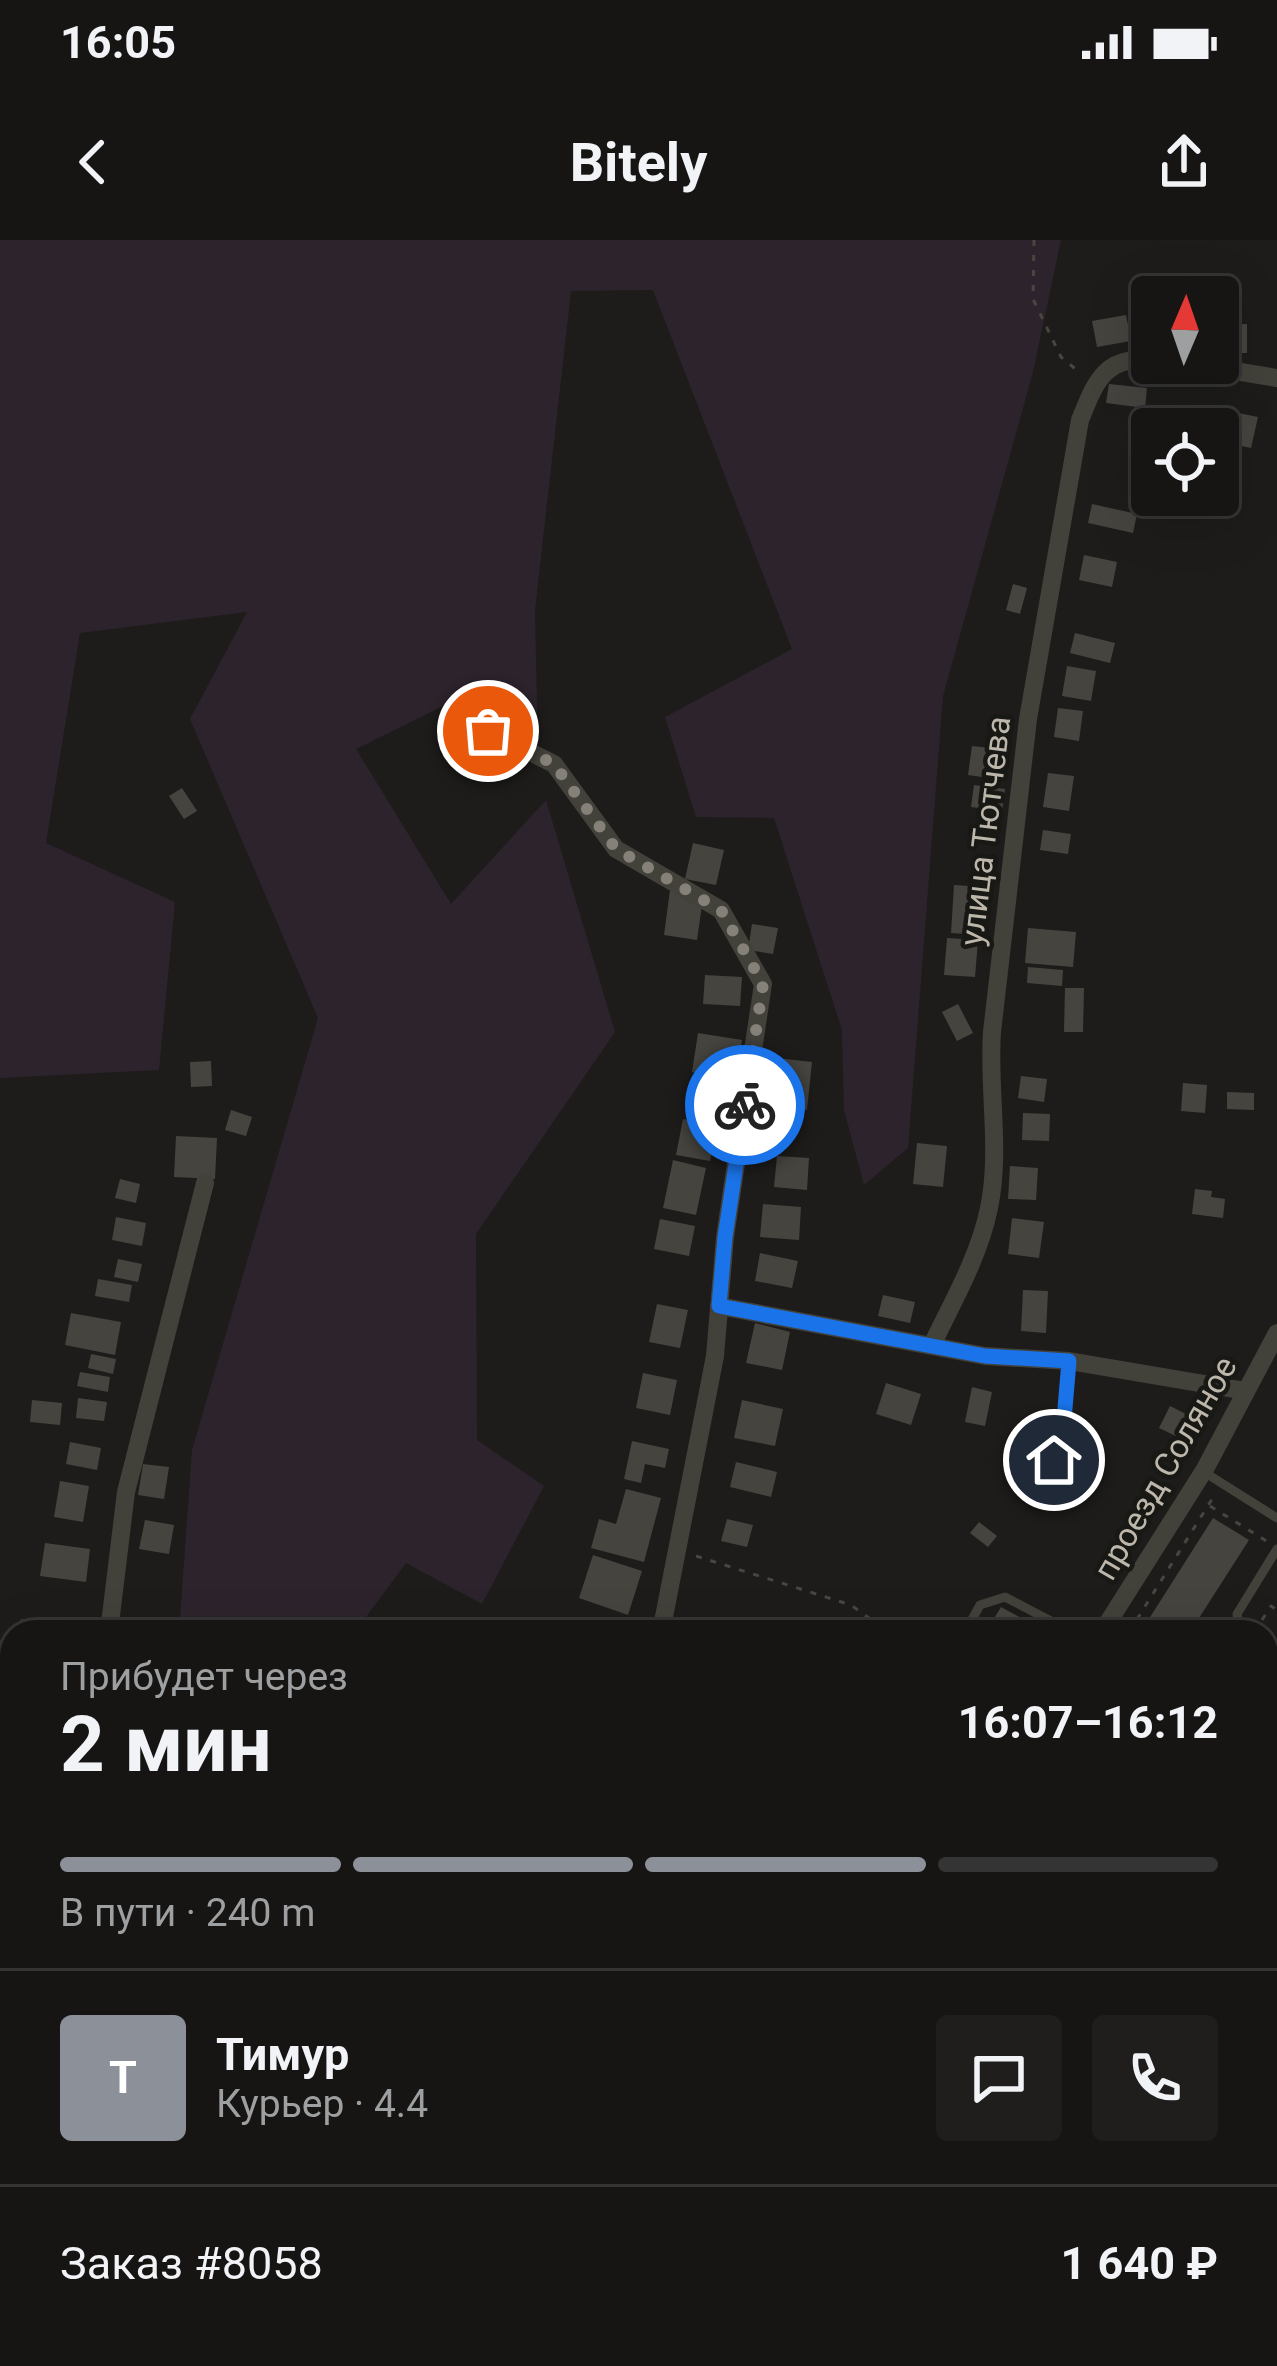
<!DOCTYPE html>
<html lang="ru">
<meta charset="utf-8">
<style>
body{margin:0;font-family:Roboto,sans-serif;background:#1f1e1d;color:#f1f3f6;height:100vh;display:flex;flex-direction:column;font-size:45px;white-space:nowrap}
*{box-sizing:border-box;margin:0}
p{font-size:39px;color:#9e9fa0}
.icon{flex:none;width:66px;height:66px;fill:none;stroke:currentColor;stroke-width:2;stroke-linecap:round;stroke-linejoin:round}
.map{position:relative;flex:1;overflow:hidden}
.details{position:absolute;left:0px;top:1380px;width:1278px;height:747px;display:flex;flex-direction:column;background:#161514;border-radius:36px 36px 0 0;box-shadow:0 12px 48px #0002,0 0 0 3px #353434}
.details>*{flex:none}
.needle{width:78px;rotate:2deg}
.buttons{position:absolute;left:1131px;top:36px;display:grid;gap:24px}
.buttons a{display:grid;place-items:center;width:108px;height:108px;border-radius:12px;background:#161514;box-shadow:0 12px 48px #0002,0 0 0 3px #353434;font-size:60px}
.pin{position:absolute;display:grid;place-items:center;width:102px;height:102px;color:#fff;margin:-51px;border:6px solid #fff;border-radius:50%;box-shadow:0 3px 12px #0007}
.courier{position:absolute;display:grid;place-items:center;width:120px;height:120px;margin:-60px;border:9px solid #1a73e8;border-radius:50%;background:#fff;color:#222;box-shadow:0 3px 15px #0007}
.overview em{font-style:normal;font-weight:700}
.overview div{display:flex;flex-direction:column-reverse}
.overview{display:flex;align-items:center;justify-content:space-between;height:204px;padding:0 60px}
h1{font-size:78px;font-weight:700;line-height:90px}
.bar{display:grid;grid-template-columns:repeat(4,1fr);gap:18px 12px;align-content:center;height:144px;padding:0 60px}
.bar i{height:15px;border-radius:9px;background:#353434}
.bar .current{background:#8c9099}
.bar p{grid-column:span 4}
.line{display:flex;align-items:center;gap:30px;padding:0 60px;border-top:3px solid #353434}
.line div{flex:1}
.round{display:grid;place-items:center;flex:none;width:126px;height:126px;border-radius:12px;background:#1f1e1d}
.status{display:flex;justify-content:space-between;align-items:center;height:84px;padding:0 60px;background:#161514;direction:ltr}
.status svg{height:33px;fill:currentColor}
header{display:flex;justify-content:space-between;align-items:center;height:156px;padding:0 60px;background:#161514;font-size:54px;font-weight:700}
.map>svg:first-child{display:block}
.built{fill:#272723}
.green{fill:#2d232c}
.building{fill:#45443f}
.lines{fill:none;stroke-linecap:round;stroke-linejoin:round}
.path{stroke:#494640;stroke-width:3;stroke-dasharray:6 9;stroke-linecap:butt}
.lane{stroke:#42413a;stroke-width:9}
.street{stroke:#42413a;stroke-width:18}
.rail{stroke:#57554d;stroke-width:6;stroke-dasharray:15 12;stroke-linecap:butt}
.done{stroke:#858178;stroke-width:12;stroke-dasharray:0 21.6}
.route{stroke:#1a73e8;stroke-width:15}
.labels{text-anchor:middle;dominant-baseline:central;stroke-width:9;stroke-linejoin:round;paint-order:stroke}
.street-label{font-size:33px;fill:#bdb7ab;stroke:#181815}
</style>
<div class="status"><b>16:05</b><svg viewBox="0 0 49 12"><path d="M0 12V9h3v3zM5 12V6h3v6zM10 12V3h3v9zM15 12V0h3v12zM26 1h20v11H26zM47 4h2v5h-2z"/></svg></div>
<header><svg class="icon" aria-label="back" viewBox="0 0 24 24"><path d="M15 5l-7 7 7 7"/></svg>Bitely<svg class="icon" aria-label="share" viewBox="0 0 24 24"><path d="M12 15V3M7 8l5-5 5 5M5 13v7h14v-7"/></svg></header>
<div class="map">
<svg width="1277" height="2126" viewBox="0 0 1277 2126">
<rect width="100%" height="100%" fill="#1d1c1a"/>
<g class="built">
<path d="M 0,1733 L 12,1741 L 12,2115 L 866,2115 L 859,2126 L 0,2126 Z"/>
<path d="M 1000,2115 L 1046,2115 L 1063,2126 L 993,2126 Z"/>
</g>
<path class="green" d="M 0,0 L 1061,0 L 1033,132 L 943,456 L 908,908 L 864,945 L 844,870 L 842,790 L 774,578 L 696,577 L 665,477 L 792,409 L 653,50 L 571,51 L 535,370 L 538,513 L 449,463 L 356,509 L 451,664 L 546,560 L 615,792 L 476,994 L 477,1200 L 544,1246 L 482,1364 L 406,1323 L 355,1392 L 179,1392 L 192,1210 L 318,778 L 190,479 L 247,372 L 80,393 L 46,603 L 175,662 L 159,830 L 0,838 Z"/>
<g class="building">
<path d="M 1150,42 L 1184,42 L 1183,57 L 1150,57 Z"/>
<path d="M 1126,75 L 1131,101 L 1097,107 L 1092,81 Z"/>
<path d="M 1247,84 L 1247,113 L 1218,113 L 1218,85 Z"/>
<path d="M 1109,144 L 1147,148 L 1145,168 L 1106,163 Z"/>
<path d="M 1223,170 L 1258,177 L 1251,208 L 1218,201 Z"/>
<path d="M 1144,201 L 1152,202 L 1152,235 L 1139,233 Z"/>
<path d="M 1092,264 L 1137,274 L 1133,293 L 1088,283 Z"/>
<path d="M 1084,315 L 1117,322 L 1112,347 L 1079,340 Z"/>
<path d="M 1013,344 L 1027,348 L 1020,374 L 1006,370 Z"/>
<path d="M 1075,393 L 1115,403 L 1110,423 L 1070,413 Z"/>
<path d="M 1067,426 L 1096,431 L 1091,461 L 1062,456 Z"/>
<path d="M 1058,468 L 1083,471 L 1079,501 L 1054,497 Z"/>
<path d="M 972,506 L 999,509 L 996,539 L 968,535 Z"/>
<path d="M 1048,533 L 1074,536 L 1069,571 L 1043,567 Z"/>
<path d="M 974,545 L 1005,549 L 1002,571 L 971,567 Z"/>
<path d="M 182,548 L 197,571 L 184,579 L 169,556 Z"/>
<path d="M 1043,590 L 1071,594 L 1068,614 L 1040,610 Z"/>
<path d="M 693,603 L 724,610 L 716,645 L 685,639 Z"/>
<path d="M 954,645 L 984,647 L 981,695 L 951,693 Z"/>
<path d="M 670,650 L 702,665 L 697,700 L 664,695 Z"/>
<path d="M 752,684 L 778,688 L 773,714 L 748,710 Z"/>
<path d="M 1028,688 L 1076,692 L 1073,727 L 1025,723 Z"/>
<path d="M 947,698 L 978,700 L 975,737 L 944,735 Z"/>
<path d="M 1028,727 L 1063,730 L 1062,746 L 1027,743 Z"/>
<path d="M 705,735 L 742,737 L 740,766 L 703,764 Z"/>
<path d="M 1065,748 L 1084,748 L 1083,792 L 1064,792 Z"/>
<path d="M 958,764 L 973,793 L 957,801 L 942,772 Z"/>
<path d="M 698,793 L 742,800 L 736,839 L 692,832 Z"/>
<path d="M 777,818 L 812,822 L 807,870 L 773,866 Z"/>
<path d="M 211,821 L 212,846 L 191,847 L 190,822 Z"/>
<path d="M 1021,836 L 1047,839 L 1044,862 L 1018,858 Z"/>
<path d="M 1183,843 L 1207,845 L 1205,873 L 1181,871 Z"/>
<path d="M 1227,852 L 1254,853 L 1254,870 L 1227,869 Z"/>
<path d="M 231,870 L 252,877 L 246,896 L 225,890 Z"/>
<path d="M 1023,873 L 1050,874 L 1049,901 L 1022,900 Z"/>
<path d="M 683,879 L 717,886 L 710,921 L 676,915 Z"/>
<path d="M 176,896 L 217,898 L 215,939 L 174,937 Z"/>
<path d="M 917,903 L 947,906 L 943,947 L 913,944 Z"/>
<path d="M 777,916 L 809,918 L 807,950 L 774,947 Z"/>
<path d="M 673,920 L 706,928 L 696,975 L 663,968 Z"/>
<path d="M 1010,926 L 1038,928 L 1036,960 L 1008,959 Z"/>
<path d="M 120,939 L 140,944 L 136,963 L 115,958 Z"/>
<path d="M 1195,949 L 1212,951 L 1211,957 L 1225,959 L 1223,978 L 1192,974 Z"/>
<path d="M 763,964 L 801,967 L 799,1000 L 760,997 Z"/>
<path d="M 116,977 L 146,983 L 142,1006 L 112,1000 Z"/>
<path d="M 1012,978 L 1044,982 L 1039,1018 L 1008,1014 Z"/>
<path d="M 660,979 L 695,986 L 689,1016 L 654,1009 Z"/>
<path d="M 760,1013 L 798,1021 L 792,1048 L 755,1041 Z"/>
<path d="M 118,1019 L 142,1024 L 138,1042 L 114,1037 Z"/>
<path d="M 98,1039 L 132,1045 L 129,1062 L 95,1056 Z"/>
<path d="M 1023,1050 L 1048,1051 L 1046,1093 L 1021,1091 Z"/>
<path d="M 883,1055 L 915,1062 L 910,1083 L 878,1076 Z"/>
<path d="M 657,1064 L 688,1070 L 680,1108 L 649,1102 Z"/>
<path d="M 71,1073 L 121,1082 L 115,1115 L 65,1105 Z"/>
<path d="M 755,1083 L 790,1092 L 782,1130 L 746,1123 Z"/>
<path d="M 91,1114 L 116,1119 L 113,1134 L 88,1128 Z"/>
<path d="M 80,1132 L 110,1137 L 108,1152 L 77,1146 Z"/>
<path d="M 643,1133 L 677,1140 L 670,1175 L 636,1168 Z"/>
<path d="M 886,1143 L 921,1154 L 911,1185 L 876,1174 Z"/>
<path d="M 972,1147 L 992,1152 L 985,1186 L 965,1182 Z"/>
<path d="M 78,1158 L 107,1162 L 104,1181 L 76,1178 Z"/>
<path d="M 32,1160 L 62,1163 L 60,1185 L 30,1182 Z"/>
<path d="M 742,1160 L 783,1169 L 775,1206 L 734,1198 Z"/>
<path d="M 1170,1166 L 1190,1176 L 1180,1198 L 1159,1188 Z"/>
<path d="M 632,1201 L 669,1209 L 665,1228 L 645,1224 L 641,1243 L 624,1239 Z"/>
<path d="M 70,1202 L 101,1208 L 97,1230 L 66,1224 Z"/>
<path d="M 736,1222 L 777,1232 L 771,1257 L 730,1247 Z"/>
<path d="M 143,1224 L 169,1227 L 164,1259 L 138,1255 Z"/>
<path d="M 60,1241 L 89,1246 L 83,1282 L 54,1277 Z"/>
<path d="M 626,1249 L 661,1258 L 644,1322 L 591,1308 L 599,1279 L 616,1284 Z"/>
<path d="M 1213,1278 L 1249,1300 L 1192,1389 L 1198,1392 L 1162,1392 L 1147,1382 Z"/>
<path d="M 727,1279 L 753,1285 L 747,1307 L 721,1301 Z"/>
<path d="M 145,1280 L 174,1285 L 169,1314 L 139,1309 Z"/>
<path d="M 979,1282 L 997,1296 L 988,1307 L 970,1293 Z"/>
<path d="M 45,1303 L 90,1309 L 86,1342 L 40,1336 Z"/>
<path d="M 593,1315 L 642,1331 L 628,1375 L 579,1358 Z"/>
<path d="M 1001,1367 L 1036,1386 L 1032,1392 L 986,1392 Z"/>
<path d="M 703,1377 L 728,1392 L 694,1392 Z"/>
<path d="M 21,1379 L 66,1385 L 65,1392 L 20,1392 Z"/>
<path d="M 1266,1435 L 1277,1442 L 1277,1487 L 1266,1480 Z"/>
<path d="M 7,1502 L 12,1503 L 12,1533 L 4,1532 Z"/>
<path d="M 1277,1641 L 1275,1713 L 1277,1756 L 1266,1749 L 1266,1658 Z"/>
<path d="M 0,1744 L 12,1751 L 12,1812 L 0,1805 Z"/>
<path d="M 0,1941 L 12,1948 L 12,2008 L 0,2001 Z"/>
<path d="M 1266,1992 L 1277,1998 L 1277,2035 L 1266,2028 Z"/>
<path d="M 252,2115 L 371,2115 L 390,2126 L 246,2126 Z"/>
<path d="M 490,2115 L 494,2115 L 512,2126 L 483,2126 Z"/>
<path d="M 785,2115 L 802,2126 L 776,2126 Z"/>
<path d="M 909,2115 L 939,2115 L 932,2126 Z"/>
</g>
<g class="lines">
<g class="path">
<path d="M 1034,0 L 1033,59 L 1061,117 L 1079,132"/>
<path d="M 1210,1266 L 1268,1302"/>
<path d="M 696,1316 L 851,1365 L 888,1392"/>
<path d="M 1262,1380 L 1271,1366 L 1277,1370"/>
<path d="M 1129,1392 L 1214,1256"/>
<path d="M 1266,1620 L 1277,1602"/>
<path d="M 1266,1790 L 1277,1797"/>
</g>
<g class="lane">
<path d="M 1054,1220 L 1064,1180 L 1069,1121"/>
<path d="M 1204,1232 L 1277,1278"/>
<path d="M 965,1392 L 980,1365 L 1005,1357 L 1072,1392"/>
<path d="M 1251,1392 L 1239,1384 L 1237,1374 L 1277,1309"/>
<path d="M 1266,1402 L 1277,1409"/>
<path d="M 0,1847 L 12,1846"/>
<path d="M 1266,1959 L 1277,1966"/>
<path d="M 1266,2075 L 1277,2058"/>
<path d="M 609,2115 L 626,2126"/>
<path d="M 1108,2115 L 1126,2126"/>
<path d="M 766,2126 L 773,2115"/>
<path d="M 971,2126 L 979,2115"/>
<path d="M 1232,2126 L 1239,2115"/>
</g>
<g class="street">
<path d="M 1186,123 L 1277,138"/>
<path d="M 456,475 L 554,524 L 616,609 L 721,670 L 763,744 L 725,997 L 715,1116 L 661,1392"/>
<path d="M 719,1066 L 985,1116 L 1069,1121 L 1246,1151"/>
<path d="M 932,1105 C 953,1061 979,1017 989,968 C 1001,911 988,850 992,792 L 1028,479 L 1080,180 C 1096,141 1104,116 1152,120"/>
<path d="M 109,1392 L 126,1252 L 205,943"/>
<path d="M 1102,1392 L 1205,1229 L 1277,1093"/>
<path d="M 1266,1512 L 1277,1519"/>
<path d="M 0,1712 L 12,1720"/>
<path d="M 1187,2115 L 1203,2126"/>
</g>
<g class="rail">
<path d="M 0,2023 L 12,2030"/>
<path d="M 0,2045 L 12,2053"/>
<path d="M 0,2067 L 12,2074"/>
<path d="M 78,2115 L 96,2126"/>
<path d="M 113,2115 L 131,2126"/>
<path d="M 149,2115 L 167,2126"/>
</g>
</g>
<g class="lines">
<path class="done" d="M 488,491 L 554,524 L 616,609 L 721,670 L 763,744 L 745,865"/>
<path class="route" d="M 745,865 L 725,997 L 719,1066 L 985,1116 L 1069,1121 L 1064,1180 L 1054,1220"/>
</g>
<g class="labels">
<g class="street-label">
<text transform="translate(985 591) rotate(-83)">улица Тютчева</text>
<text transform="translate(1165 1228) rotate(-60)">проезд Соляное</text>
</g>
</g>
</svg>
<div class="buttons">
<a><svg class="needle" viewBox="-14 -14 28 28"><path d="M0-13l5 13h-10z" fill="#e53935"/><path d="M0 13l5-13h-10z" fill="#9e9fa0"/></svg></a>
<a><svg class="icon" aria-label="locate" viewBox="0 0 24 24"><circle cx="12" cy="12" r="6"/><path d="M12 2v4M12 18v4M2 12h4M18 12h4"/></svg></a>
</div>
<div class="pin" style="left:488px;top:491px;background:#ea580c"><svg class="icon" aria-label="bag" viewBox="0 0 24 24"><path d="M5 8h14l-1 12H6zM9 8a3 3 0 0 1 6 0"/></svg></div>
<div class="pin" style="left:1054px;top:1220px;background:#1f2937"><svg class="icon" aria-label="home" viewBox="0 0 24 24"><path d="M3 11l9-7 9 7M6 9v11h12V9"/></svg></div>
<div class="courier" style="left:745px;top:865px"><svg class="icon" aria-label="bike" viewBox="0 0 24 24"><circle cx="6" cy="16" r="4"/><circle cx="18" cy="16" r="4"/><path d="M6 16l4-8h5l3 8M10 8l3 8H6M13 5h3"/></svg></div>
<section class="details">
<div class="overview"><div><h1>2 мин</h1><p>Прибудет через</p></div><em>16:07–16:12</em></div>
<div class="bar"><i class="current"></i><i class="current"></i><i class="current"></i><i></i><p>В пути · 240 m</p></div>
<div class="line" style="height:216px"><b class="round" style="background:#8c9099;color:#fff">Т</b><div><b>Тимур</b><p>Курьер · 4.4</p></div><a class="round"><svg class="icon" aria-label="chat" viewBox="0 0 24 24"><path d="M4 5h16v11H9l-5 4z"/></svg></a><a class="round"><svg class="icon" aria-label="phone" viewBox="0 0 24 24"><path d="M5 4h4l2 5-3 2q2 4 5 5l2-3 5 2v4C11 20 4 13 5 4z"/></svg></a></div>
<div class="line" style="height:156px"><div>Заказ #8058</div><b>1 640 ₽</b></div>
</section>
</div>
